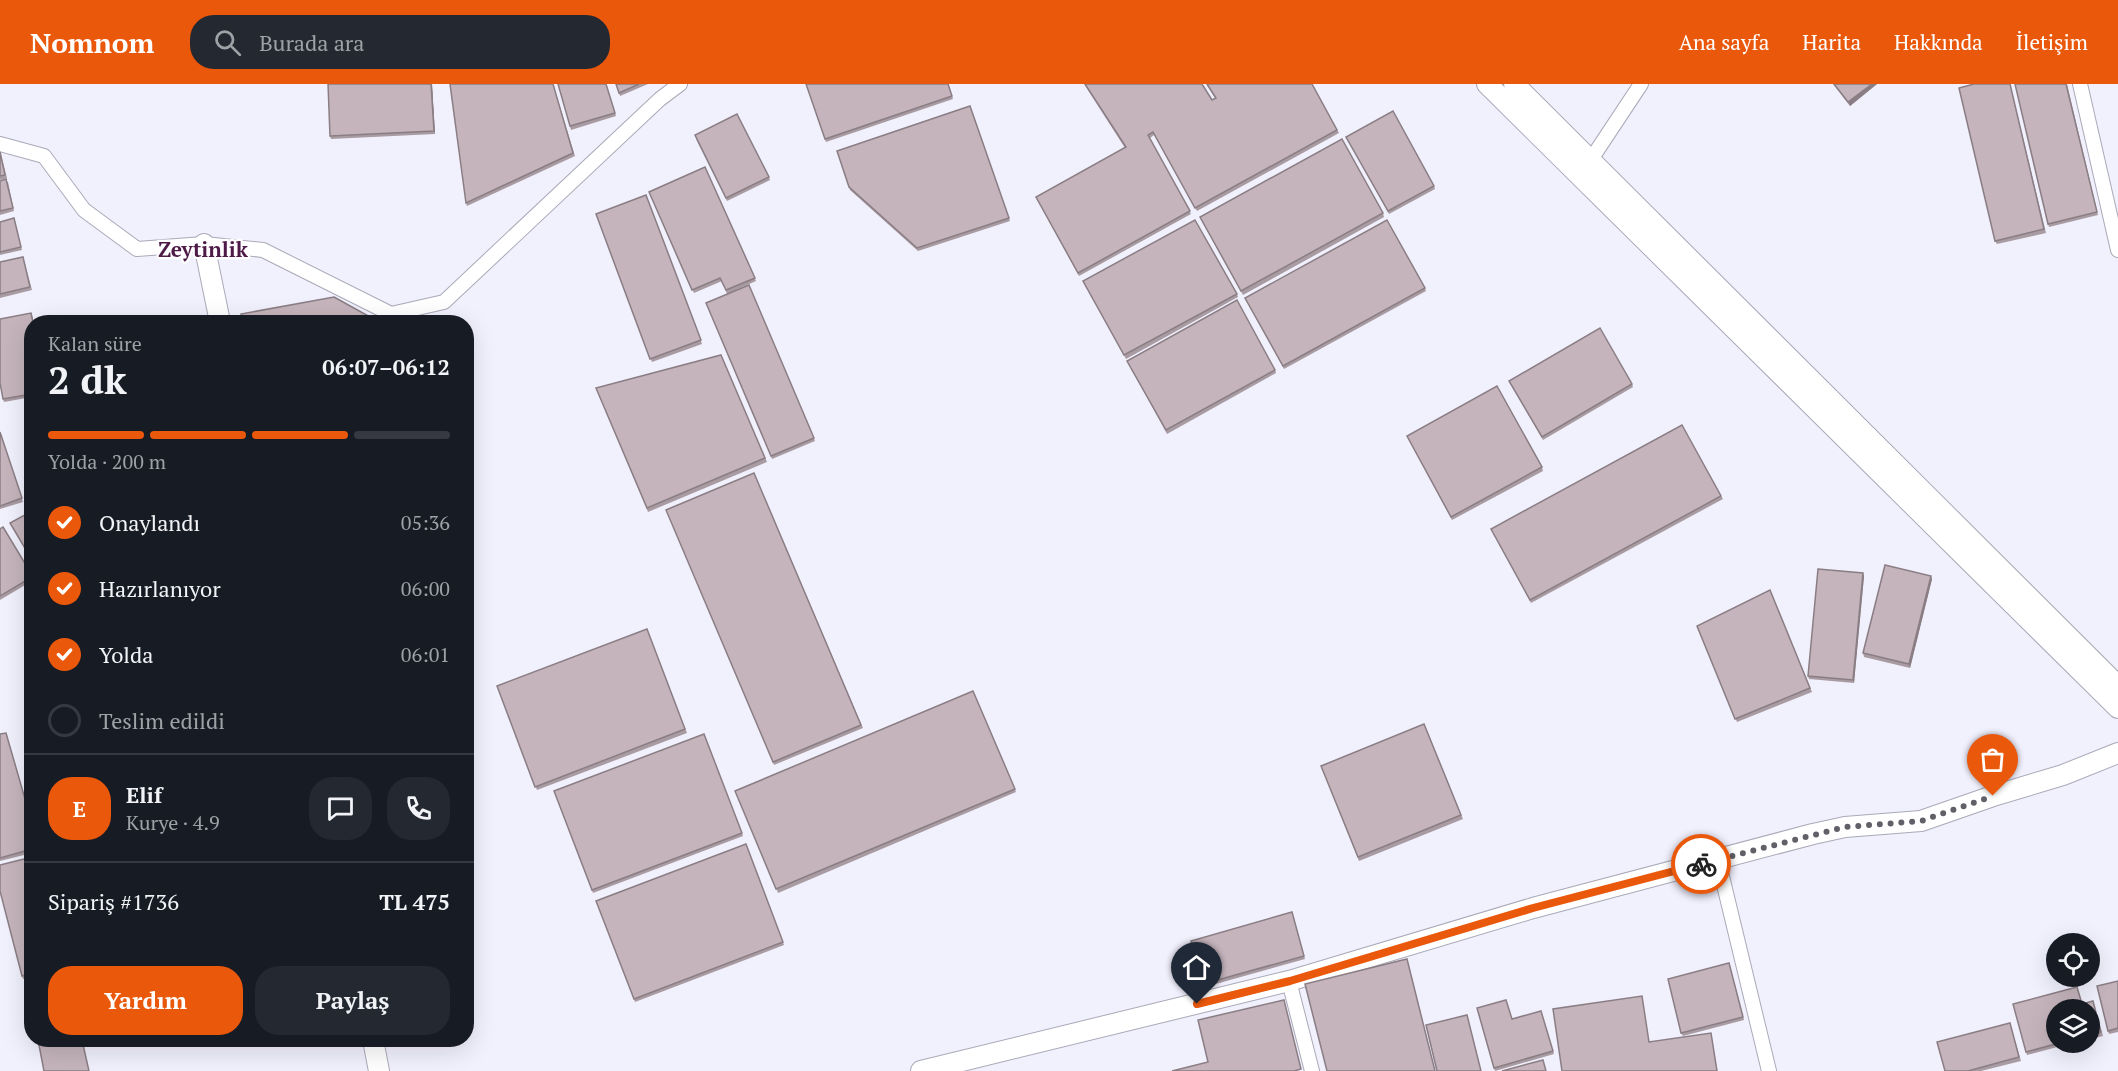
<!DOCTYPE html>
<html lang="tr">
<meta charset="utf-8">
<style>
body{margin:0;font-family:"PT Serif",serif;background:#242831;color:#f1f3f6;height:100vh;display:flex;flex-direction:column;font-size:22px;white-space:nowrap}
*{box-sizing:border-box;margin:0}
p{font-size:20px;color:#9ea1a6}
.icon{flex:none;width:33px;height:33px;fill:none;stroke:currentColor;stroke-width:2;stroke-linecap:round;stroke-linejoin:round}
.map{position:relative;flex:1;overflow:hidden}
.drawer{position:absolute;left:24px;top:231px;width:450px;height:732px;display:flex;flex-direction:column;background:#171b24;border-radius:24px;box-shadow:0 6px 24px #0002}
.drawer>*{flex:none}
.fabs{position:absolute;left:2046px;top:849px;display:grid;gap:12px}
.fabs a{display:grid;place-items:center;width:54px;height:54px;border-radius:50%;background:#171b24;box-shadow:0 6px 24px #0002;font-size:30px}
.pin{position:absolute;display:grid;place-items:center;width:51px;height:51px;color:#fff;margin:-62px -26px;border-radius:50% 50% 50% 0;rotate:-45deg;box-shadow:0 0 6px #0007}
.pin .icon{rotate:45deg}
.courier{position:absolute;display:grid;place-items:center;width:60px;height:60px;margin:-30px;border:4px solid #ea580c;border-radius:50%;background:#fff;color:#222;box-shadow:0 2px 8px #0007}
.summary em{font-style:normal;font-weight:600}
.summary div{display:flex;flex-direction:column-reverse}
.summary{display:flex;align-items:center;justify-content:space-between;height:102px;padding:0 24px}
h1{font-size:39px;font-weight:600;line-height:45px}
.bar{display:grid;grid-template-columns:repeat(4,1fr);gap:9px 6px;align-content:center;height:72px;padding:0 24px}
.bar i{height:8px;border-radius:4px;background:#363941}
.bar .selected{background:#ea580c}
.bar p{grid-column:span 4}
.line{display:flex;align-items:center;gap:15px;padding:0 24px;border-top:2px solid #363941}
.line div{flex:1}
.round{display:grid;place-items:center;flex:none;width:63px;height:63px;border-radius:24px;background:#242831}
ol{padding:0 24px;list-style:none}
li{display:flex;align-items:center;gap:18px;height:66px}
li p{margin-inline-start:auto}
li .icon{padding:6px;border-radius:50%;background:#ea580c;color:#fff;stroke-width:4}
li:last-child{color:#9ea1a6}
li i{width:33px;height:33px;border:3px solid #363941;border-radius:50%}
.cta{display:flex;gap:12px;margin-top:auto;padding:12px 24px}
.cta a{flex:1;height:69px;border-radius:24px;background:#ea580c;color:#fff;font-size:24px;font-weight:600;line-height:69px;text-align:center}
.cta a+a{background:#242831;color:#f1f3f6}
header{display:flex;align-items:center;gap:36px;box-sizing:border-box;height:84px;padding:0 30px;background:#ea580c;color:#fff}
header strong{font-size:28px}
nav{display:flex;gap:33px;margin-inline-start:auto;font-size:21px}
.search{width:420px;height:54px;background:#242831;display:flex;align-items:center;gap:15px;box-sizing:border-box;padding:0 21px;border-radius:24px;color:#9ea1a6;font-size:22px}
.map>svg:first-child{display:block}
.lines{fill:none;stroke-linecap:round;stroke-linejoin:round}
.street-casing{stroke:#aaa9b8;stroke-width:16}
.secondary-casing{stroke:#aaa9b8;stroke-width:22}
.street{stroke:#fff;stroke-width:14}
.secondary{stroke:#fff;stroke-width:20}
.wall{fill:#a99ba2}
.shaded-wall{fill:#8a7e84}
.building{fill:#c5b4bc;stroke:#8a7e84;stroke-width:1.5}
.done{stroke:#616068;stroke-width:6;stroke-dasharray:0 10.8}
.route{stroke:#ea580c;stroke-width:8}
.labels{text-anchor:middle;dominant-baseline:central;stroke-width:4.5;stroke-linejoin:round;paint-order:stroke}
.district-label{font-size:21px;font-weight:bold;fill:#4e1a47;stroke:#fff}
</style>
<header>
<strong>Nomnom</strong>
<div class="search"><svg class="icon" aria-label="search" viewBox="0 0 24 24"><circle cx="10" cy="10" r="6"/><path d="M15 15l6 6"/></svg>Burada ara</div>
<nav><a>Ana sayfa</a><a>Harita</a><a>Hakkında</a><a>İletişim</a></nav>
</header>
<div class="map">
<svg width="2118" height="987" viewBox="0 0 2118 987">
<rect width="100%" height="100%" fill="#f1f0fd"/>
<g class="lines">
<defs>
<g id="street">
<path d="M 2080,0 L 2118,166"/>
<path d="M 0,60 L 44,72 L 84,126 L 137,165 L 204,160 L 263,166 L 391,230 L 444,218 L 660,15 L 680,0"/>
<path d="M 1590,77 L 1641,0"/>
<path d="M 1718,776 L 1769,987"/>
<path d="M 1289,897 L 1312,987"/>
</g>
<g id="secondary">
<path d="M 1487,0 L 2118,624"/>
<path d="M 1514,0 L 2118,602"/>
<path d="M 204,160 L 220,238"/>
<path d="M 373,956 L 379,987"/>
<path d="M 921,987 L 1289,897 L 1533,824 L 1813,750 L 1845,743 L 1921,737 L 1993,712 L 2063,691 L 2118,669"/>
</g>
</defs>
<use href="#street" class="street-casing"/>
<use href="#secondary" class="secondary-casing"/>
<use href="#street" class="street"/>
<use href="#secondary" class="secondary"/>
</g>
<g class="wall">
<path d="M 328,0 L 432,0 L 435,50 L 331,55 L 330,52 Z"/>
<path d="M 553,0 L 575,72 L 467,122 L 466,119 Z"/>
<path d="M 558,0 L 606,0 L 616,32 L 571,46 Z"/>
<path d="M 616,0 L 648,0 L 620,12 Z"/>
<path d="M 806,0 L 948,0 L 953,15 L 826,58 Z"/>
<path d="M 1084,0 L 1202,0 L 1212,16 L 1215,14 L 1206,0 L 1312,0 L 1339,49 L 1197,127 L 1154,51 L 1150,54 L 1191,130 L 1079,192 L 1036,113 L 1125,64 Z"/>
<path d="M 1833,0 L 1877,0 L 1850,22 Z"/>
<path d="M 2010,0 L 2046,149 L 1997,160 L 1995,157 Z"/>
<path d="M 2067,0 L 2098,131 L 2049,143 L 2048,140 Z"/>
<path d="M 970,22 L 1010,137 L 918,167 L 850,106 L 837,67 Z"/>
<path d="M 1346,53 L 1434,102 L 1435,105 L 1389,130 Z"/>
<path d="M 696,55 L 769,93 L 770,96 L 727,117 Z"/>
<path d="M 0,67 L 7,94 L 0,96 Z"/>
<path d="M 705,83 L 756,197 L 727,210 L 722,197 L 694,209 L 649,108 Z"/>
<path d="M 0,97 L 8,98 L 14,127 L 0,131 Z"/>
<path d="M 646,111 L 702,260 L 652,278 L 596,130 Z"/>
<path d="M 1383,129 L 1384,133 L 1243,211 L 1200,133 Z"/>
<path d="M 14,134 L 22,166 L 0,171 L 0,138 Z"/>
<path d="M 23,173 L 32,206 L 0,214 L 0,178 Z"/>
<path d="M 1083,197 L 1237,210 L 1238,213 L 1126,275 Z"/>
<path d="M 749,201 L 815,357 L 772,375 L 706,219 Z"/>
<path d="M 1425,204 L 1426,207 L 1284,285 L 1245,214 Z"/>
<path d="M 32,232 L 34,238 L 32,238 L 32,313 L 4,318 L 3,315 Z"/>
<path d="M 721,271 L 767,378 L 648,428 L 596,304 Z"/>
<path d="M 1127,277 L 1275,286 L 1276,289 L 1167,350 Z"/>
<path d="M 1509,297 L 1632,300 L 1633,303 L 1543,356 Z"/>
<path d="M 0,348 L 23,418 L 0,425 Z"/>
<path d="M 1407,352 L 1542,383 L 1543,387 L 1452,436 Z"/>
<path d="M 754,389 L 863,644 L 774,681 L 666,426 Z"/>
<path d="M 1721,412 L 1723,415 L 1531,519 L 1491,445 Z"/>
<path d="M 0,445 L 32,491 L 32,497 L 0,516 Z"/>
<path d="M 1864,492 L 1854,599 L 1809,595 L 1808,592 Z"/>
<path d="M 1932,495 L 1910,584 L 1864,573 L 1863,569 Z"/>
<path d="M 1770,506 L 1812,608 L 1737,638 L 1697,542 Z"/>
<path d="M 647,545 L 687,649 L 537,706 L 497,602 Z"/>
<path d="M 973,607 L 1016,708 L 778,809 L 735,707 Z"/>
<path d="M 1424,640 L 1463,735 L 1359,777 L 1321,682 Z"/>
<path d="M 0,650 L 32,739 L 32,769 L 0,777 Z"/>
<path d="M 704,650 L 743,752 L 593,809 L 554,707 Z"/>
<path d="M 746,760 L 784,861 L 635,918 L 596,817 Z"/>
<path d="M 32,773 L 32,893 L 23,895 L 22,892 Z"/>
<path d="M 1292,828 L 1305,875 L 1205,903 L 1191,857 Z"/>
<path d="M 1730,882 L 1744,936 L 1683,952 L 1681,949 Z"/>
<path d="M 2118,897 L 2118,948 L 2109,950 L 2108,947 Z"/>
<path d="M 2093,917 L 2103,952 L 2090,955 L 2090,926 L 2056,958 L 2076,958 L 2027,971 L 2026,968 L 2082,920 Z"/>
<path d="M 1477,924 L 1512,935 L 1541,927 L 1554,970 L 1495,987 Z"/>
<path d="M 2010,939 L 2021,977 L 1981,987 L 1945,987 Z"/>
</g>
<g class="shaded-wall">
<path d="M 431,0 L 432,0 L 435,50 L 434,47 Z"/>
<path d="M 1872,0 L 1877,0 L 1850,22 L 1848,18 Z"/>
<path d="M 1863,489 L 1864,492 L 1854,599 L 1853,596 Z"/>
<path d="M 1931,492 L 1932,495 L 1910,584 L 1909,580 Z"/>
</g>
<g class="building">
<path d="M 328,0 L 431,0 L 434,47 L 330,52 Z"/>
<path d="M 450,0 L 553,0 L 573,69 L 466,119 Z"/>
<path d="M 558,0 L 606,0 L 615,29 L 570,42 Z"/>
<path d="M 616,0 L 639,0 L 619,9 Z"/>
<path d="M 806,0 L 948,0 L 952,12 L 825,55 Z"/>
<path d="M 1085,0 L 1202,0 L 1212,16 L 1216,14 L 1207,0 L 1312,0 L 1337,46 L 1195,124 L 1153,48 L 1148,51 L 1190,127 L 1078,189 L 1036,113 L 1126,63 Z"/>
<path d="M 1834,0 L 1872,0 L 1848,18 Z"/>
<path d="M 1974,0 L 2010,0 L 2044,145 L 1995,157 L 1959,4 Z"/>
<path d="M 2015,0 L 2066,0 L 2097,128 L 2048,140 Z"/>
<path d="M 970,22 L 1009,134 L 917,164 L 849,103 L 837,67 Z"/>
<path d="M 1393,27 L 1434,102 L 1388,127 L 1346,53 Z"/>
<path d="M 737,30 L 769,93 L 726,114 L 695,51 Z"/>
<path d="M 1342,55 L 1383,129 L 1241,207 L 1200,133 Z"/>
<path d="M 0,68 L 5,91 L 0,92 Z"/>
<path d="M 705,83 L 755,194 L 726,206 L 720,194 L 692,206 L 649,108 Z"/>
<path d="M 6,95 L 13,124 L 0,127 L 0,97 Z"/>
<path d="M 646,111 L 701,256 L 650,275 L 596,130 Z"/>
<path d="M 14,134 L 21,163 L 0,168 L 0,138 Z"/>
<path d="M 1195,136 L 1237,210 L 1124,271 L 1083,197 Z"/>
<path d="M 1387,136 L 1425,204 L 1283,282 L 1245,214 Z"/>
<path d="M 23,173 L 30,203 L 0,210 L 0,178 Z"/>
<path d="M 749,201 L 814,354 L 771,372 L 706,219 Z"/>
<path d="M 334,213 L 372,234 L 373,238 L 243,238 L 241,230 Z"/>
<path d="M 1237,216 L 1275,286 L 1166,346 L 1127,277 Z"/>
<path d="M 31,229 L 33,238 L 32,238 L 32,310 L 3,315 L 0,299 L 0,235 Z"/>
<path d="M 1600,244 L 1632,300 L 1542,353 L 1509,297 Z"/>
<path d="M 721,271 L 765,374 L 647,424 L 596,304 Z"/>
<path d="M 1497,302 L 1542,383 L 1451,433 L 1407,352 Z"/>
<path d="M 1682,341 L 1721,412 L 1530,516 L 1491,445 Z"/>
<path d="M 0,348 L 22,414 L 0,422 Z"/>
<path d="M 754,389 L 861,641 L 773,678 L 666,426 Z"/>
<path d="M 32,427 L 32,476 L 10,439 Z"/>
<path d="M 3,443 L 32,491 L 32,493 L 0,512 L 0,445 Z"/>
<path d="M 1885,481 L 1931,492 L 1909,580 L 1863,569 Z"/>
<path d="M 1818,485 L 1863,489 L 1853,596 L 1808,592 Z"/>
<path d="M 1770,506 L 1810,604 L 1735,635 L 1697,542 Z"/>
<path d="M 647,545 L 685,645 L 535,703 L 497,602 Z"/>
<path d="M 973,607 L 1015,705 L 776,805 L 735,707 Z"/>
<path d="M 1424,640 L 1461,731 L 1358,773 L 1321,682 Z"/>
<path d="M 6,649 L 32,739 L 32,765 L 0,774 L 0,650 Z"/>
<path d="M 704,650 L 742,749 L 592,806 L 554,707 Z"/>
<path d="M 746,760 L 783,858 L 634,915 L 596,817 Z"/>
<path d="M 32,773 L 32,889 L 22,892 L 0,807 L 0,781 Z"/>
<path d="M 1292,828 L 1304,872 L 1203,900 L 1191,857 Z"/>
<path d="M 1407,875 L 1435,987 L 1327,987 L 1305,900 Z"/>
<path d="M 1729,879 L 1743,933 L 1681,949 L 1668,895 Z"/>
<path d="M 2118,897 L 2118,944 L 2108,947 L 2097,902 Z"/>
<path d="M 32,898 L 32,926 L 26,899 Z"/>
<path d="M 2077,903 L 2082,920 L 2093,917 L 2101,948 L 2090,951 L 2090,926 L 2056,926 L 2056,958 L 2063,958 L 2026,968 L 2013,920 Z"/>
<path d="M 1642,912 L 1649,958 L 1711,949 L 1717,987 L 1562,987 L 1553,925 Z"/>
<path d="M 1284,916 L 1301,985 L 1294,987 L 1172,987 L 1208,978 L 1198,936 Z"/>
<path d="M 1506,916 L 1512,935 L 1541,927 L 1553,967 L 1494,984 L 1477,924 Z"/>
<path d="M 1467,931 L 1481,987 L 1437,987 L 1426,941 Z"/>
<path d="M 2010,939 L 2019,973 L 1968,987 L 1945,987 L 1937,958 Z"/>
<path d="M 38,956 L 82,956 L 89,987 L 44,987 Z"/>
<path d="M 1543,976 L 1546,987 L 1502,987 Z"/>
</g>
<g class="lines">
<path class="done" d="M 1701,780 L 1845,743 L 1921,737 L 1993,712"/>
<path class="route" d="M 1197,920 L 1290,897 L 1533,824 L 1701,780"/>
</g>
<g class="labels">
<g class="district-label">
<text x="203" y="165">Zeytinlik</text>
</g>
</g>
</svg>
<div class="fabs">
<a><svg class="icon" aria-label="locate" viewBox="0 0 24 24"><circle cx="12" cy="12" r="6"/><path d="M12 2v4M12 18v4M2 12h4M18 12h4"/></svg></a>
<a><svg class="icon" aria-label="layers" viewBox="0 0 24 24"><path d="M12 4l9 5-9 5-9-5zM3 14l9 5 9-5"/></svg></a>
</div>
<div class="pin" style="left:1993px;top:712px;background:#ea580c"><svg class="icon" aria-label="bag" viewBox="0 0 24 24"><path d="M5 8h14l-1 12H6zM9 8a3 3 0 0 1 6 0"/></svg></div>
<div class="pin" style="left:1197px;top:920px;background:#1f2937"><svg class="icon" aria-label="home" viewBox="0 0 24 24"><path d="M3 11l9-7 9 7M6 9v11h12V9"/></svg></div>
<div class="courier" style="left:1701px;top:780px"><svg class="icon" aria-label="bike" viewBox="0 0 24 24"><circle cx="6" cy="16" r="4"/><circle cx="18" cy="16" r="4"/><path d="M6 16l4-8h5l3 8M10 8l3 8H6M13 5h3"/></svg></div>
<section class="drawer">
<div class="summary"><div><h1>2 dk</h1><p>Kalan süre</p></div><em>06:07–06:12</em></div>
<div class="bar"><i class="selected"></i><i class="selected"></i><i class="selected"></i><i></i><p>Yolda · 200 m</p></div>
<ol>
<li><svg class="icon" aria-label="check" viewBox="0 0 24 24"><path d="M5 12l5 5 9-10"/></svg>Onaylandı<p>05:36</p></li>
<li><svg class="icon" aria-label="check" viewBox="0 0 24 24"><path d="M5 12l5 5 9-10"/></svg>Hazırlanıyor<p>06:00</p></li>
<li><svg class="icon" aria-label="check" viewBox="0 0 24 24"><path d="M5 12l5 5 9-10"/></svg>Yolda<p>06:01</p></li>
<li><i></i>Teslim edildi</li>
</ol>
<div class="line" style="height:108px"><b class="round" style="background:#ea580c;color:#fff">E</b><div><b>Elif</b><p>Kurye · 4.9</p></div><a class="round"><svg class="icon" aria-label="chat" viewBox="0 0 24 24"><path d="M4 5h16v11H9l-5 4z"/></svg></a><a class="round"><svg class="icon" aria-label="phone" viewBox="0 0 24 24"><path d="M5 4h4l2 5-3 2q2 4 5 5l2-3 5 2v4C11 20 4 13 5 4z"/></svg></a></div>
<div class="line" style="height:78px"><div>Sipariş #1736</div><b>TL 475</b></div>
<div class="cta"><a>Yardım</a><a>Paylaş</a></div>
</section>
</div>
